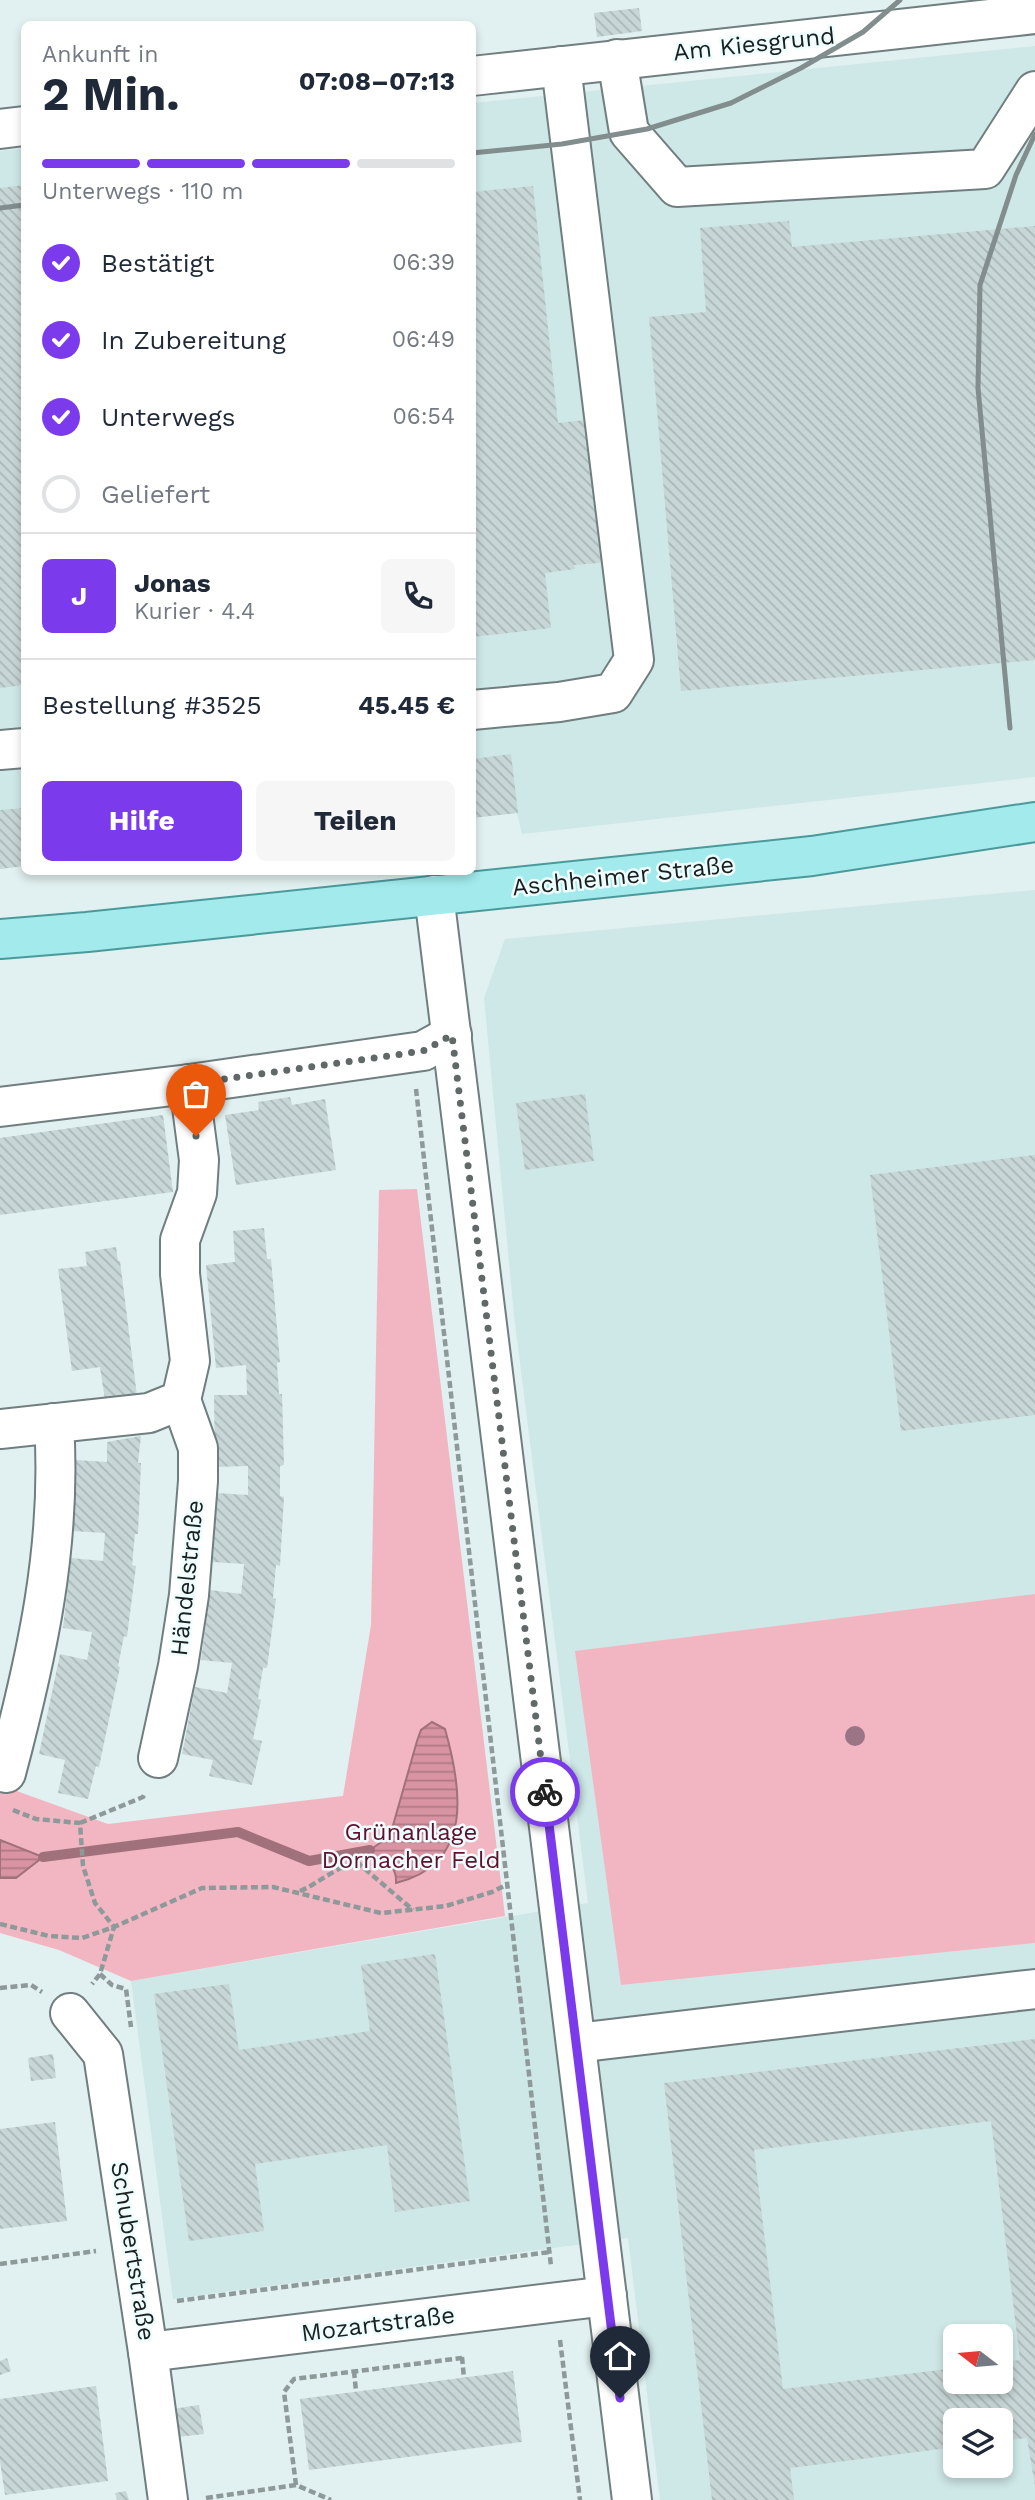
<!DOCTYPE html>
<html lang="de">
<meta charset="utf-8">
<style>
body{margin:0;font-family:"Work Sans",sans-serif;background:#f6f6f7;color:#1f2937;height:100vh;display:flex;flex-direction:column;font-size:26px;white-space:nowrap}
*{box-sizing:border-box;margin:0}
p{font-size:23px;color:#747a83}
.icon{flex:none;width:38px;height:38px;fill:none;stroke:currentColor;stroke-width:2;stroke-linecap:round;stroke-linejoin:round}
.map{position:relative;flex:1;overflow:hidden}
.side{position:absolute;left:21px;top:21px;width:455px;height:854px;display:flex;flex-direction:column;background:#fff;border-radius:10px;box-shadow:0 4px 10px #0003}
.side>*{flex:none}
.needle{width:46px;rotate:286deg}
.buttons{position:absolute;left:943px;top:2324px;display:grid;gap:14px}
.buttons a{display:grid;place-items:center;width:70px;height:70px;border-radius:10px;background:#fff;box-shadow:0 4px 10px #0003;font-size:35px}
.pin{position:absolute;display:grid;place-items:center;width:60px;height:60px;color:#fff;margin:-72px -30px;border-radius:50% 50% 50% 0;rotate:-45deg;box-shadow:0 0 7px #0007}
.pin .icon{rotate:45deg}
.courier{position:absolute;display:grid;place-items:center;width:70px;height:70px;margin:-35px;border:5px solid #7c3aed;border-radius:50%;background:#fff;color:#222;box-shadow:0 2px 9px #0007}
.head em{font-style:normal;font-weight:700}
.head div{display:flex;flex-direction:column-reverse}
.head{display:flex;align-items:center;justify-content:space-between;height:119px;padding:0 21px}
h1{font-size:46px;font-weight:700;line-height:52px}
.bar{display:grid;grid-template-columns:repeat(4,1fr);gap:10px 7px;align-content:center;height:84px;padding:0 21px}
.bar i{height:9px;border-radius:5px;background:#e0e1e3}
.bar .current{background:#7c3aed}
.bar p{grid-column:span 4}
.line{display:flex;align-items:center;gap:18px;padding:0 21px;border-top:2px solid #e0e1e3}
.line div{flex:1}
.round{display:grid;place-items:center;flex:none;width:74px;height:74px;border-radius:10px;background:#f6f6f7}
ol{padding:0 21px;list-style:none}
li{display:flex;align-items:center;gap:21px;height:77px}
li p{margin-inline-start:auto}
li .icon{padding:7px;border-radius:50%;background:#7c3aed;color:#fff;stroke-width:4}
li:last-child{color:#747a83}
li i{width:38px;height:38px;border:4px solid #e0e1e3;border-radius:50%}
.primary-button{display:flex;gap:14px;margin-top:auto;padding:14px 21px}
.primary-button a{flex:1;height:80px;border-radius:10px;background:#7c3aed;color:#fff;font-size:28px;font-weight:700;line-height:80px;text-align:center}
.primary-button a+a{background:#f6f6f7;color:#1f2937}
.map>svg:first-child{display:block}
.built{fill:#cee7e7;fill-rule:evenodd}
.green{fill:#f1b6c2}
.water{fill:url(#water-rules);stroke:#a0717b;stroke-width:2}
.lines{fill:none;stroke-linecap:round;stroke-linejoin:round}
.stream{stroke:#a0717b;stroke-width:10}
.building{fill:url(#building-back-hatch);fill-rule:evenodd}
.minor-casing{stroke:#717e7f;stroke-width:42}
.major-casing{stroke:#4a9a9c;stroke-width:42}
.path{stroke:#8e9999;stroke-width:4.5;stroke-dasharray:7 3.5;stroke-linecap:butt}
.minor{stroke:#fff;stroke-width:38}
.major{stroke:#a2eaec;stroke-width:38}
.rail{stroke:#828d8d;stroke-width:5}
.tree{fill:#9b7585}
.done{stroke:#606868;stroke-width:7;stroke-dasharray:0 12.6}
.route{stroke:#7c3aed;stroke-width:9}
.labels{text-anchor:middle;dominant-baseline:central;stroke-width:5;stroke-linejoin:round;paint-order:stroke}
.street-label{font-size:24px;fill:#1a1f1f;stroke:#eefdfd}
.park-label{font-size:24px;fill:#62102d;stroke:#eefdfd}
</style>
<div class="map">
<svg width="1035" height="2500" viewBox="0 0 1035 2500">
<defs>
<pattern id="water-rules" width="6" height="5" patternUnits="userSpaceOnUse" patternTransform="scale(1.75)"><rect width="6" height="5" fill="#d994a3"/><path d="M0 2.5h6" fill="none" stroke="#af7884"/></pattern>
<pattern id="building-back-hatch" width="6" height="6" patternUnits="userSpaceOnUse" patternTransform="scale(1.75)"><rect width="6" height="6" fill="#c7d6d6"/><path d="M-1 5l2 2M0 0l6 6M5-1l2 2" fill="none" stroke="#aab7b7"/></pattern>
</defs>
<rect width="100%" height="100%" fill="#e1f0f0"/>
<g class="built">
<path d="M 1035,46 L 1035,777 L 522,834 L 517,813 L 473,818 L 473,103 Z"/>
<path d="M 24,148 L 24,866 L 0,869 L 0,151 Z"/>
<path d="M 1035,890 L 1035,1594 L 576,1651 L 622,1985 L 1035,1943 L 1035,2500 L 660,2500 L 628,2238 L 173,2299 L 131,1981 L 588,1903 L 514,1315 L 484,998 L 505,939 ZM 956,2336 L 1001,2336 L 1001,2382 L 956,2382 ZM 956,2420 L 1001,2420 L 1001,2466 L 956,2466 Z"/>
</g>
<g class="green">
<path d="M 417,1189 L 505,1916 L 131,1981 L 59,1950 L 0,1933 L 0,1785 L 108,1824 L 343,1796 L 371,1625 L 379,1190 Z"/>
<path d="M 1035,1594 L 1035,1943 L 621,1985 L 575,1651 Z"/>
</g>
<g class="water">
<path d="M 432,1722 L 445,1729 C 462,1789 474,1864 396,1883 C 397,1863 385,1863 370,1858 L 370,1850 L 390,1836 L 417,1741 L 421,1730 Z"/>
<path d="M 0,1840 L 43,1857 L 16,1878 L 0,1878 Z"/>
</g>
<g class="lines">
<path class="stream" d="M 43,1857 L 238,1832 L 309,1861 L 370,1850"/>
</g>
<g class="building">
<path d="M 639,8 L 642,31 L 597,37 L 594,13 Z"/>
<path d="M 24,185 L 24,685 L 0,688 L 0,188 Z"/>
<path d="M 533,186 L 558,423 L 594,419 L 609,562 L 574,565 L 575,569 L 545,573 L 551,628 L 472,637 L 472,192 Z"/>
<path d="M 789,221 L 792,247 L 1035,226 L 1035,660 L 681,691 L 649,317 L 706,312 L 700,228 Z"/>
<path d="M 511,754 L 518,813 L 472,818 L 472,759 Z"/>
<path d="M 24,808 L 24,866 L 0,869 L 0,810 Z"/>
<path d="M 585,1094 L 594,1161 L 525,1170 L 516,1103 Z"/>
<path d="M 290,1097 L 292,1105 L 325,1099 L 336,1170 L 236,1185 L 225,1115 L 259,1110 L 258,1102 Z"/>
<path d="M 163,1115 L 173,1192 L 0,1215 L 0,1138 Z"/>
<path d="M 1035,1155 L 1035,1415 L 901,1431 L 870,1175 Z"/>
<path d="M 264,1228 L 267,1259 L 271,1259 L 280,1362 L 277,1363 L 279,1394 L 282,1394 L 284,1465 L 280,1466 L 280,1496 L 284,1497 L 280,1566 L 276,1565 L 273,1598 L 276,1599 L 267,1668 L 263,1668 L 258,1699 L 261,1700 L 253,1739 L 262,1741 L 252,1785 L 209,1776 L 213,1760 L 182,1754 L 195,1687 L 227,1693 L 232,1663 L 201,1660 L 210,1590 L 241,1594 L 244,1564 L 213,1562 L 216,1493 L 248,1495 L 248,1466 L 215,1467 L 214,1395 L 247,1395 L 246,1365 L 216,1368 L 206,1265 L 235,1262 L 233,1231 Z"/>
<path d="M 116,1247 L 118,1261 L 120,1261 L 137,1396 L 105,1400 L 100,1367 L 72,1371 L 58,1269 L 87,1266 L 85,1252 Z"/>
<path d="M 141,1436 L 138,1463 L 141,1463 L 138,1534 L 135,1534 L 132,1565 L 136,1566 L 127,1637 L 124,1636 L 118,1666 L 120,1667 L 99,1767 L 96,1766 L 88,1799 L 58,1793 L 65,1760 L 39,1754 L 60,1654 L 87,1660 L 92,1632 L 63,1628 L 71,1558 L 103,1561 L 105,1533 L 72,1531 L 75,1460 L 107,1462 L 107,1442 Z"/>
<path d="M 435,1954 L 470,2201 L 395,2212 L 387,2145 L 255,2164 L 264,2231 L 189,2241 L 154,1994 L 229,1984 L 239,2050 L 370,2031 L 361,1965 Z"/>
<path d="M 1035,2039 L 1035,2486 L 1027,2438 L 1001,2441 L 1001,2420 L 956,2420 L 956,2447 L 790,2468 L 794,2500 L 712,2500 L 664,2083 ZM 991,2121 L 1020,2360 L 1001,2362 L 1001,2382 L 956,2382 L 956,2368 L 783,2389 L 754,2150 Z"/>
<path d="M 53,2054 L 56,2078 L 31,2081 L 28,2058 Z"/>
<path d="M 55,2122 L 67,2221 L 0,2229 L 0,2129 Z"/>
<path d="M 7,2358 L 11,2371 L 0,2375 L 0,2361 Z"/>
<path d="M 513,2371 L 522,2442 L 309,2470 L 300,2399 Z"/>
<path d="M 96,2386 L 108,2481 L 5,2495 L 0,2461 L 0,2399 Z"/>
<path d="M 199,2405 L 204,2434 L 177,2437 L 173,2409 Z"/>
<path d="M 126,2491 L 129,2500 L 117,2500 L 115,2493 Z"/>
</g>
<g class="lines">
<defs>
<g id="minor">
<path d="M 617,59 L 629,132 L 677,187 L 985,169 L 1035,91"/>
<path d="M 472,76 L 1035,14"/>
<path d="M 0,129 L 24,126"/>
<path d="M 472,710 L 559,702 L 613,693 L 634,660 L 561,66"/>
<path d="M 0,750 L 24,748"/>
<path d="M 434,895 L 632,2500"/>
<path d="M 0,1107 L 189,1084 L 423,1051 L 452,1035"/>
<path d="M 0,1429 L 149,1413 L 181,1400 L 190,1361 L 180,1274 L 180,1240 L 197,1193 L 199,1160 L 189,1084"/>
<path d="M 158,1758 L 178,1666 L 189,1595 L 198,1481 L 198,1448 L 181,1400"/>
<path d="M 6,1773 C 37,1656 62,1545 54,1423"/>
<path d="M 70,2013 L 103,2054 L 148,2352 L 168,2500"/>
<path d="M 576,2043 L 1035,1989"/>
<path d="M 148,2352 L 607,2296"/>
</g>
<path id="major" d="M 0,939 L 87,932 L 812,856 L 1035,822"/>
</defs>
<use href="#minor" class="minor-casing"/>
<use href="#major" class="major-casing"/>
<g class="path">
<path d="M 416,1089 L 551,2266"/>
<path d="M 13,1810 L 36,1819 L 80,1823 L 83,1866 L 95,1903 L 114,1927 L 100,1974 L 92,1984"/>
<path d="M 80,1823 L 143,1797 L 145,1793"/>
<path d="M 300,1891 C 320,1883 337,1865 358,1863 L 413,1910"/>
<path d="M 0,1924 L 49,1936 L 82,1938 L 114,1927 L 202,1888 L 273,1887 L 381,1913 L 446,1906 L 492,1892 L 506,1885"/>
<path d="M 100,1974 L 112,1985 L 126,1989 L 131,2027"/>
<path d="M 0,1988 L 31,1985 L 42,1992"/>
<path d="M 0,2264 L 96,2251"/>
<path d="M 177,2301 L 550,2252"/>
<path d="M 560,2340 L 580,2500"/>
<path d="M 462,2357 L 464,2378"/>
<path d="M 354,2371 L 356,2391"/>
<path d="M 296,2485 L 284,2392 L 294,2379 L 462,2358"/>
<path d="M 206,2498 L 296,2485 L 331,2500"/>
</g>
<use href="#minor" class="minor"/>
<use href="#major" class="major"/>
<g class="rail">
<path d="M 472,153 L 562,144 L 647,129 L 731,103 L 801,68 L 863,32 L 900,0"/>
<path d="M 0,208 L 24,205"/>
<path d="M 1010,728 L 978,388 L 980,285 L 1016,175 L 1035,134"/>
</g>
</g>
<circle class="tree" cx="855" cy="1736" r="10"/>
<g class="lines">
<path class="done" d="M 196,1136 L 189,1084 L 423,1051 L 452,1035 L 545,1792"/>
<path class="route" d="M 545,1792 L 620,2398"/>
</g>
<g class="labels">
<g class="street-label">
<text transform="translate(754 44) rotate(-6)">Am Kiesgrund</text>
<text transform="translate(623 876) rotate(-6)">Aschheimer Straße</text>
<text transform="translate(187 1578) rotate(-84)">Händelstraße</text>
<text transform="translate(133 2251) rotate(81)">Schubertstraße</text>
<text transform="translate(378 2324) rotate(-7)">Mozartstraße</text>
</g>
<g class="park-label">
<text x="411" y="1832">Grünanlage<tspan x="411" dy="28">Dornacher Feld</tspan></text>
</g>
</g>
</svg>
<div class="buttons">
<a><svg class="needle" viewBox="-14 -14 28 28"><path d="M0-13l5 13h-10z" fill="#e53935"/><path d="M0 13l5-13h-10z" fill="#747a83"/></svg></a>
<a><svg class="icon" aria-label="layers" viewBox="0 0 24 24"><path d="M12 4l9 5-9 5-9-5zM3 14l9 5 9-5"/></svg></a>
</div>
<div class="pin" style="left:196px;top:1136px;background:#ea580c"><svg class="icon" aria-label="bag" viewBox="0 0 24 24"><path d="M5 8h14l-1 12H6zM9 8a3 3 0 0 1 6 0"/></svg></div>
<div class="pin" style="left:620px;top:2398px;background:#1f2937"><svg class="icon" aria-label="home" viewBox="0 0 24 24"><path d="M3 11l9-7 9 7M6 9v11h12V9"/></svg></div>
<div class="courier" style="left:545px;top:1792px"><svg class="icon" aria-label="bike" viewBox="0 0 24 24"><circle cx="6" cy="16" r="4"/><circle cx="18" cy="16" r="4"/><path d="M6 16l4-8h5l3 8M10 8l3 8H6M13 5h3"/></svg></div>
<section class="side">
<div class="head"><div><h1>2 Min.</h1><p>Ankunft in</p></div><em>07:08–07:13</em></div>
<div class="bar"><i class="current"></i><i class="current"></i><i class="current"></i><i></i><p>Unterwegs · 110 m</p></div>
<ol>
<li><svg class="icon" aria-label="check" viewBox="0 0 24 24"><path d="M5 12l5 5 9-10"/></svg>Bestätigt<p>06:39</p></li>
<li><svg class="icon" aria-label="check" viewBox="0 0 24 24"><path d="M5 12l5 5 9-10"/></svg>In Zubereitung<p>06:49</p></li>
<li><svg class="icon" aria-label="check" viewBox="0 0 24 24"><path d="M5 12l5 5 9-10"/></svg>Unterwegs<p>06:54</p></li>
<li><i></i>Geliefert</li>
</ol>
<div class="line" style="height:126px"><b class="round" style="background:#7c3aed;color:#fff">J</b><div><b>Jonas</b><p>Kurier · 4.4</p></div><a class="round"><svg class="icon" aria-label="phone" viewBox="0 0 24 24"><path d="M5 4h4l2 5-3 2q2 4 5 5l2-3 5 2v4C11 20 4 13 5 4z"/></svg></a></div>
<div class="line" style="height:91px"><div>Bestellung #3525</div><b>45.45 €</b></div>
<div class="primary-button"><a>Hilfe</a><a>Teilen</a></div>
</section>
</div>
